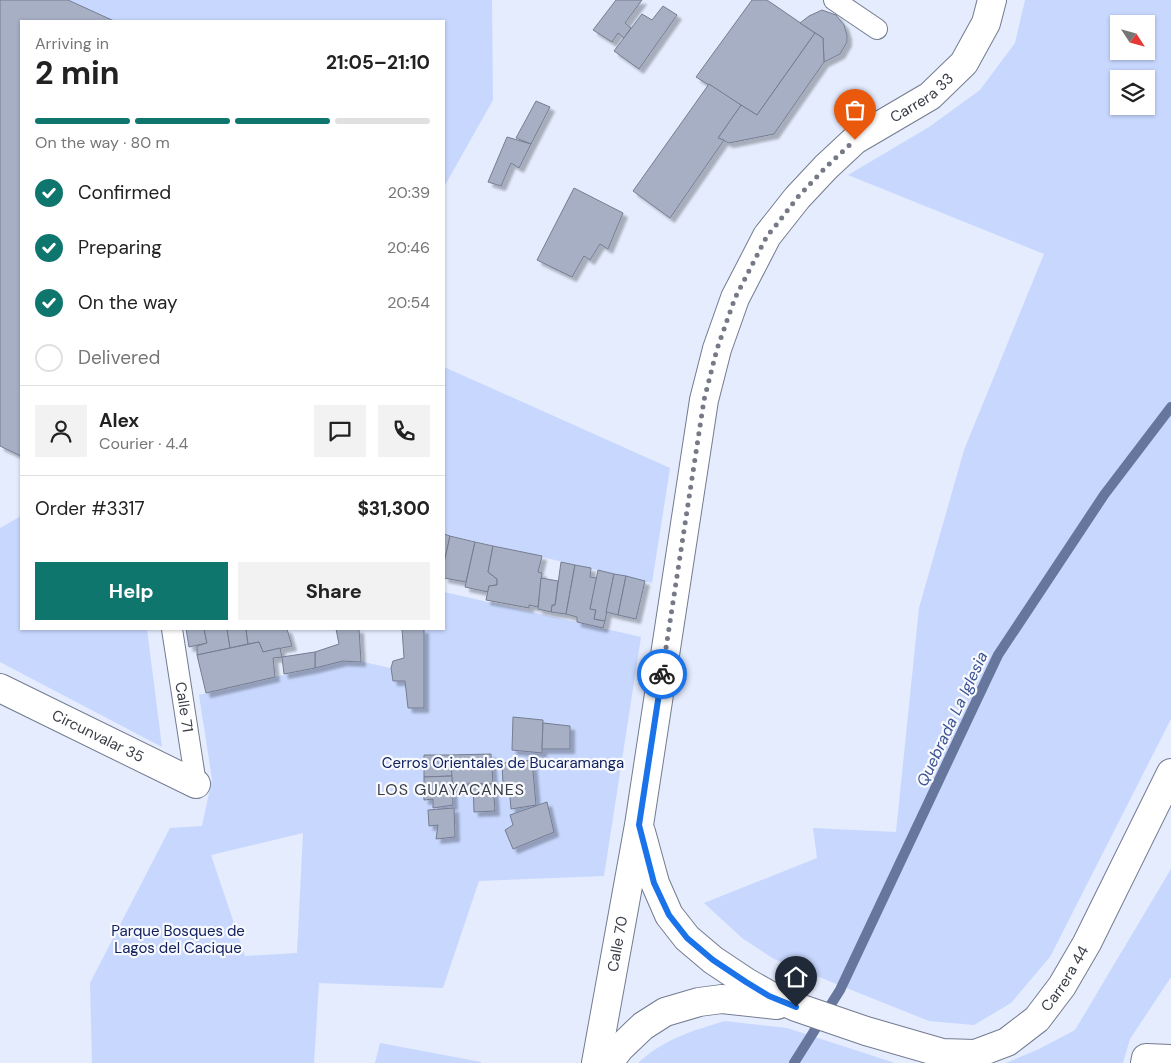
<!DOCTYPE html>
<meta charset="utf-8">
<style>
body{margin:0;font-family:"DM Sans",sans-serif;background:#f2f2f2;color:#222;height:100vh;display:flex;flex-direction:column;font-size:19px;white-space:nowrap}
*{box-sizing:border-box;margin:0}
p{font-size:16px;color:#767676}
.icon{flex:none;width:28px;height:28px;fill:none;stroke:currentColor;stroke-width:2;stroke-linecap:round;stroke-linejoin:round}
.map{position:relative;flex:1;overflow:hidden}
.panel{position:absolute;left:20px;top:20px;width:425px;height:610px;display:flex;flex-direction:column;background:#fff;border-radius:0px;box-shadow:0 1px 4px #0004}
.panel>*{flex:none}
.needle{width:32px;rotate:126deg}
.fabs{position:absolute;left:1110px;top:15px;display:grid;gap:10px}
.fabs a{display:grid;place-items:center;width:45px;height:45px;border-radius:0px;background:#fff;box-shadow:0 1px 4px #0004;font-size:25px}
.pin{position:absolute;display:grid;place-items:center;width:42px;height:42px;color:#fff;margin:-51px -21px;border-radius:50% 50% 50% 0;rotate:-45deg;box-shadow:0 0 5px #0007}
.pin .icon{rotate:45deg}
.courier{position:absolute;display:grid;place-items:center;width:50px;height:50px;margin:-25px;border:4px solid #1a73e8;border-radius:50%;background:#fff;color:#222;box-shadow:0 1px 6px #0007}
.head em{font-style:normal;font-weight:700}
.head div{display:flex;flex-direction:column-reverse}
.head{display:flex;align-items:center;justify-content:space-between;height:85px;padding:0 15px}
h1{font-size:32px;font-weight:700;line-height:38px}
.bar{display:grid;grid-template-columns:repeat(4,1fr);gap:8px 5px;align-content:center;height:60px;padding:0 15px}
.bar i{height:6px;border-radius:4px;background:#e0e0e0}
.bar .selected{background:#0f766e}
.bar p{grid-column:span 4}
.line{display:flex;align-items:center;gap:12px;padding:0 15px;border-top:1px solid #e0e0e0}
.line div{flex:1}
.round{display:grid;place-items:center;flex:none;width:52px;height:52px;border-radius:0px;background:#f2f2f2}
ol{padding:0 15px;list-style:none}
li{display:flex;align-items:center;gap:15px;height:55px}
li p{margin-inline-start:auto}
li .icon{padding:5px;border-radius:50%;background:#0f766e;color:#fff;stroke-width:4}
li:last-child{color:#767676}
li i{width:28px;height:28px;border:2px solid #e0e0e0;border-radius:50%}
.button{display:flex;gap:10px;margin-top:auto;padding:10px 15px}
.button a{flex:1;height:58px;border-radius:0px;background:#0f766e;color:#fff;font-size:20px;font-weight:700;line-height:58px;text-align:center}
.button a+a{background:#f2f2f2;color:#222}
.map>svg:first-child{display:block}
.green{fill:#c7d7fe;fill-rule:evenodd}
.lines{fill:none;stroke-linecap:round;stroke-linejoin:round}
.stream{stroke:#66769c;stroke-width:10}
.building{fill:#a6afc4;stroke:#757d91;filter:url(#shadow)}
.lane-casing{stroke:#737b8f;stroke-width:22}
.street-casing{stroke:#737b8f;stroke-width:30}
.secondary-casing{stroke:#737b8f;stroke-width:30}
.lane{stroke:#fff;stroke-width:20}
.street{stroke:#fff;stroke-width:28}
.secondary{stroke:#fff;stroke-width:28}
.done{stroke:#757a86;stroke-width:5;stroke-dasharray:0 9}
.route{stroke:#1a73e8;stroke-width:6}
.labels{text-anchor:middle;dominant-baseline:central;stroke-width:4.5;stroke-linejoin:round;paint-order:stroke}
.street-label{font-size:15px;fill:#393d46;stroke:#f7f9fd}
.park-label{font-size:15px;fill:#132360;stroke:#f7f9fd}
.water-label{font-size:16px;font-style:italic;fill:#3d5495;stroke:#f7f9fd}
.neighbourhood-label{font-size:16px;letter-spacing:1px;fill:#393d46;stroke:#f7f9fd}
</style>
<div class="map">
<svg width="1171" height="1063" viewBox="0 0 1171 1063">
<defs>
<filter id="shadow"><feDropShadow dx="4.5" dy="4.5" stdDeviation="1" flood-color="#0004"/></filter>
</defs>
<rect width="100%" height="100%" fill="#e4ecfe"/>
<g class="green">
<path d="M 68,0 L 492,0 L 493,100 L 444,187 L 444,21 L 114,21 Z"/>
<path d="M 1025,0 L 1171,0 L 1171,719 L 1050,957 L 1011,1003 L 974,1025 L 929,1021 L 774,959 L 742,938 L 704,903 L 817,858 L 813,828 L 896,832 L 919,608 L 964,450 L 1044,254 L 848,175 L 929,127 L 980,90 L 1015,43 ZM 1119,24 L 1146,24 L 1146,51 L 1119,51 ZM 1119,79 L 1146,79 L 1146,106 L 1119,106 Z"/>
<path d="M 444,367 L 670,468 L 652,583 L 444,534 Z"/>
<path d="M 21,516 L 21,629 L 147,629 L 162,747 L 0,662 L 0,528 Z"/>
<path d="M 444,592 L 641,637 L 604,876 L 479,881 L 443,988 L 319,983 L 314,1063 L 92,1063 L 90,983 L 170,828 L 202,826 L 212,779 L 199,695 L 351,659 L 424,676 L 424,629 L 444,629 ZM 303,833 L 297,953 L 245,956 L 211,855 Z"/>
<path d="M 1171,869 L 1171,977 L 1130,1039 L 1123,1063 L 1006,1063 L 1039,1049 L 1075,1030 Z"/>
<path d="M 725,1021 L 787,1028 L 895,1063 L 638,1063 C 664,1039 692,1031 725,1021 Z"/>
<path d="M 380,1043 L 481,1062 L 481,1063 L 375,1063 Z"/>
</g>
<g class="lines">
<path class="stream" d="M 794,1063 L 840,990 L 998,655 L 1104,495 L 1171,407"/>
</g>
<g class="building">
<path d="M 0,0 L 68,0 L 114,21 L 21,21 L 21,456 L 0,446 Z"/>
<path d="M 616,0 L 642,0 L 625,23 L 631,28 L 624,38 L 618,33 L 612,42 L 593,30 Z"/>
<path d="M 752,0 L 767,0 L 815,33 L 757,115 L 696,77 Z"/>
<path d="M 663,6 L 677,15 L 639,69 L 614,51 L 642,14 L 652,20 Z"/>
<path d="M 822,10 L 836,15 L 844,25 L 847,35 L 847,42 L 840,54 L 824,62 L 823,38 L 800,23 L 809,16 Z"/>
<path d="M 815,33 L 823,38 L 824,62 L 774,134 L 729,143 L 718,138 L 741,105 L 757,115 Z"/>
<path d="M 709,84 L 741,105 L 718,138 L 724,140 L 670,218 L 633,191 Z"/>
<path d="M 536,101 L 550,107 L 531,144 L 516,138 Z"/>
<path d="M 507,137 L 531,144 L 519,168 L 511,163 L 501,186 L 488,182 Z"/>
<path d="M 574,188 L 623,213 L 608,249 L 600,244 L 590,260 L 584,256 L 572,277 L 537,260 Z"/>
<path d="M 444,534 L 450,536 L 444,563 Z"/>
<path d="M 450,536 L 475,542 L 466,582 L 444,578 L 444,563 Z"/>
<path d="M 475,542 L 493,546 L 488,572 L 497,579 L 497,585 L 489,586 L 488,592 L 465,587 Z"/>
<path d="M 493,546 L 542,556 L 538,572 L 542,573 L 538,607 L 529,605 L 529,608 L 486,600 L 489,586 L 497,585 L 497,579 L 488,572 Z"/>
<path d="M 561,562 L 575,565 L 566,614 L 551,612 L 552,605 L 555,605 Z"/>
<path d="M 575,565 L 591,568 L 590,577 L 597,578 L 590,609 L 596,610 L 594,619 L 605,621 L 603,628 L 577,622 L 577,617 L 566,614 Z"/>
<path d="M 598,570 L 614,574 L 605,621 L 594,619 L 596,610 L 590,609 Z"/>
<path d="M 614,574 L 626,576 L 618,615 L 606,612 Z"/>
<path d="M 626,576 L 645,581 L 636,619 L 618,615 Z"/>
<path d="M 541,578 L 558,581 L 555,605 L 552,605 L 551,612 L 538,609 Z"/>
<path d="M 186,629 L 204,629 L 207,643 L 189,647 Z"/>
<path d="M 204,629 L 227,629 L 230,648 L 197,655 L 197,646 L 207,643 Z"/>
<path d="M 227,629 L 246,629 L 248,644 L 230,648 Z"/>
<path d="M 246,629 L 287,629 L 292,646 L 263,652 L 259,642 L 248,644 Z"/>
<path d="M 336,629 L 359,629 L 361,662 L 343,661 L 315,668 L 315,652 L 339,644 Z"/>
<path d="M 402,629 L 424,629 L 424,708 L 408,708 L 405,681 L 393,681 L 391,668 L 393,661 L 404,658 Z"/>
<path d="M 259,642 L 263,652 L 280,648 L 282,657 L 273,658 L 275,677 L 206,693 L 197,655 Z"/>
<path d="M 315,652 L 315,668 L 284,674 L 282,657 Z"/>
<path d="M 513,717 L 543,720 L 542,753 L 512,750 Z"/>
<path d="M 543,723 L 570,726 L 570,749 L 542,749 Z"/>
<path d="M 491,754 L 493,784 L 452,784 L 450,755 Z"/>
<path d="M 424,755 L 450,755 L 452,776 L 424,777 Z"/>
<path d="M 532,760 L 536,805 L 511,809 L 509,786 L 503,785 L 502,763 Z"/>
<path d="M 452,776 L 453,805 L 433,808 L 433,799 L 424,800 L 424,777 Z"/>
<path d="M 473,784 L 493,784 L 495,811 L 474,812 Z"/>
<path d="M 547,802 L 554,832 L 513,849 L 505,830 L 513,825 L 510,815 Z"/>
<path d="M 454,808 L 455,837 L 436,839 L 438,825 L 429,826 L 428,810 Z"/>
</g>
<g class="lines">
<defs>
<g id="lane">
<path d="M 834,0 L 877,29"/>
<path id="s1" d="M 172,629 L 196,784"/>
</g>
<g id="street">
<path id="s2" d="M 0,688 L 196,784"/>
<path d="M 1145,1063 L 1146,1058 L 1171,1059"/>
</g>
<g id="secondary">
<path id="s3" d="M 641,832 L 655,883 L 669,915 L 687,938 L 713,960 L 746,982 L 769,995 L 796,1007 L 866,1031 L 942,1053 L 975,1054 L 1007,1042 L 1037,1019 L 1062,986 L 1087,943 L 1171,773"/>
<path id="s4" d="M 596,1063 L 639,825 L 704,400 L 717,349 L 735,298 L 767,236 L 797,198 L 826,167 L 855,140 L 930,96 L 964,63 L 986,23 L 992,0"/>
<path d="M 608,1063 L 620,1048 L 643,1026 L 665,1012 L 699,1002 L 722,999 L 777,1005"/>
</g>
</defs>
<use href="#lane" class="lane-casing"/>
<use href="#street" class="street-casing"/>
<use href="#secondary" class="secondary-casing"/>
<use href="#lane" class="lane"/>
<use href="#street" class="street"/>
<use href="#secondary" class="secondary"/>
</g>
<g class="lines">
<path class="done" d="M 662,674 L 704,400 L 717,349 L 735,298 L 767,236 L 777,224 L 797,198 L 826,167 L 855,140"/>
<path class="route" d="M 662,674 L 639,825 L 654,883 L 669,915 L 687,938 L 713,960 L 746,982 L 769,996 L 796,1007"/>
</g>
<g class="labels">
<g class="street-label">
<text stroke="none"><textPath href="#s4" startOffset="1058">Carrera 33</textPath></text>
<text stroke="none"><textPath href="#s1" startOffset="79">Calle 71</textPath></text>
<text stroke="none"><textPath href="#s2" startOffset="109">Circunvalar 35</textPath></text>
<text stroke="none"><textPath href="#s4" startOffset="121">Calle 70</textPath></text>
<text stroke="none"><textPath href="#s3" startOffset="554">Carrera 44</textPath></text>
</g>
<g class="park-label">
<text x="503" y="763">Cerros Orientales de Bucaramanga</text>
<text x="178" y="931">Parque Bosques de<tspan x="178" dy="17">Lagos del Cacique</tspan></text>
</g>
<g class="water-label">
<text transform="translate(952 719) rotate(-65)">Quebrada La Iglesia</text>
</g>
<g class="neighbourhood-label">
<text x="451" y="789">LOS GUAYACANES</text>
</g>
</g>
</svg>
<div class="fabs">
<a><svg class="needle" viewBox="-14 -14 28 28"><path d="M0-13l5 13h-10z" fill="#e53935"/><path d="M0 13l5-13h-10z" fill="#767676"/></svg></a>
<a><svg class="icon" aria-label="layers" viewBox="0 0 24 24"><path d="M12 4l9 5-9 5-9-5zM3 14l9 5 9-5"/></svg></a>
</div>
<div class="pin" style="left:855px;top:140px;background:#ea580c"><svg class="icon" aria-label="bag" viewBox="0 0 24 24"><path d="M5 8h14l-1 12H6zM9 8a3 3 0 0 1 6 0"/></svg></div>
<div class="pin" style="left:796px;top:1007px;background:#1f2937"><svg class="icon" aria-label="home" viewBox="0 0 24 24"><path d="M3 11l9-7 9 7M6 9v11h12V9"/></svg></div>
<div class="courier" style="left:662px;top:674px"><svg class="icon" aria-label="bike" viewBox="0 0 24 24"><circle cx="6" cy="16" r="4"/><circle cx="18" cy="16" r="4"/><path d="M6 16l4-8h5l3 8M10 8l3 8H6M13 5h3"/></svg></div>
<section class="panel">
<div class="head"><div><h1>2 min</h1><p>Arriving in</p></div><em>21:05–21:10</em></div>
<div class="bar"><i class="selected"></i><i class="selected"></i><i class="selected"></i><i></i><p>On the way · 80 m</p></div>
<ol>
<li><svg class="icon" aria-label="check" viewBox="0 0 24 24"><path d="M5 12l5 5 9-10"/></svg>Confirmed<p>20:39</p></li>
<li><svg class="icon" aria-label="check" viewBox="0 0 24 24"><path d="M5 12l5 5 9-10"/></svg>Preparing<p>20:46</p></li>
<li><svg class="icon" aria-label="check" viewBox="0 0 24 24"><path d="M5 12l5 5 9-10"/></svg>On the way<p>20:54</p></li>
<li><i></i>Delivered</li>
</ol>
<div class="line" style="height:90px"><a class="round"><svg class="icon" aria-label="person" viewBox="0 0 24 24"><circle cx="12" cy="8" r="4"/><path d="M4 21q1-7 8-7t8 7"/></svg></a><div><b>Alex</b><p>Courier · 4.4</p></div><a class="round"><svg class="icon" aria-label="chat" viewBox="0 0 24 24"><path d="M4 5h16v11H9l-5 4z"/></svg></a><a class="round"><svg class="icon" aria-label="phone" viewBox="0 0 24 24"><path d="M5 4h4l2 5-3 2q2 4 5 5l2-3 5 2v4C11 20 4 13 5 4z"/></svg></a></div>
<div class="line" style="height:65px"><div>Order #3317</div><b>$31,300</b></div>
<div class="button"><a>Help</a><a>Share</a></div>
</section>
</div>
